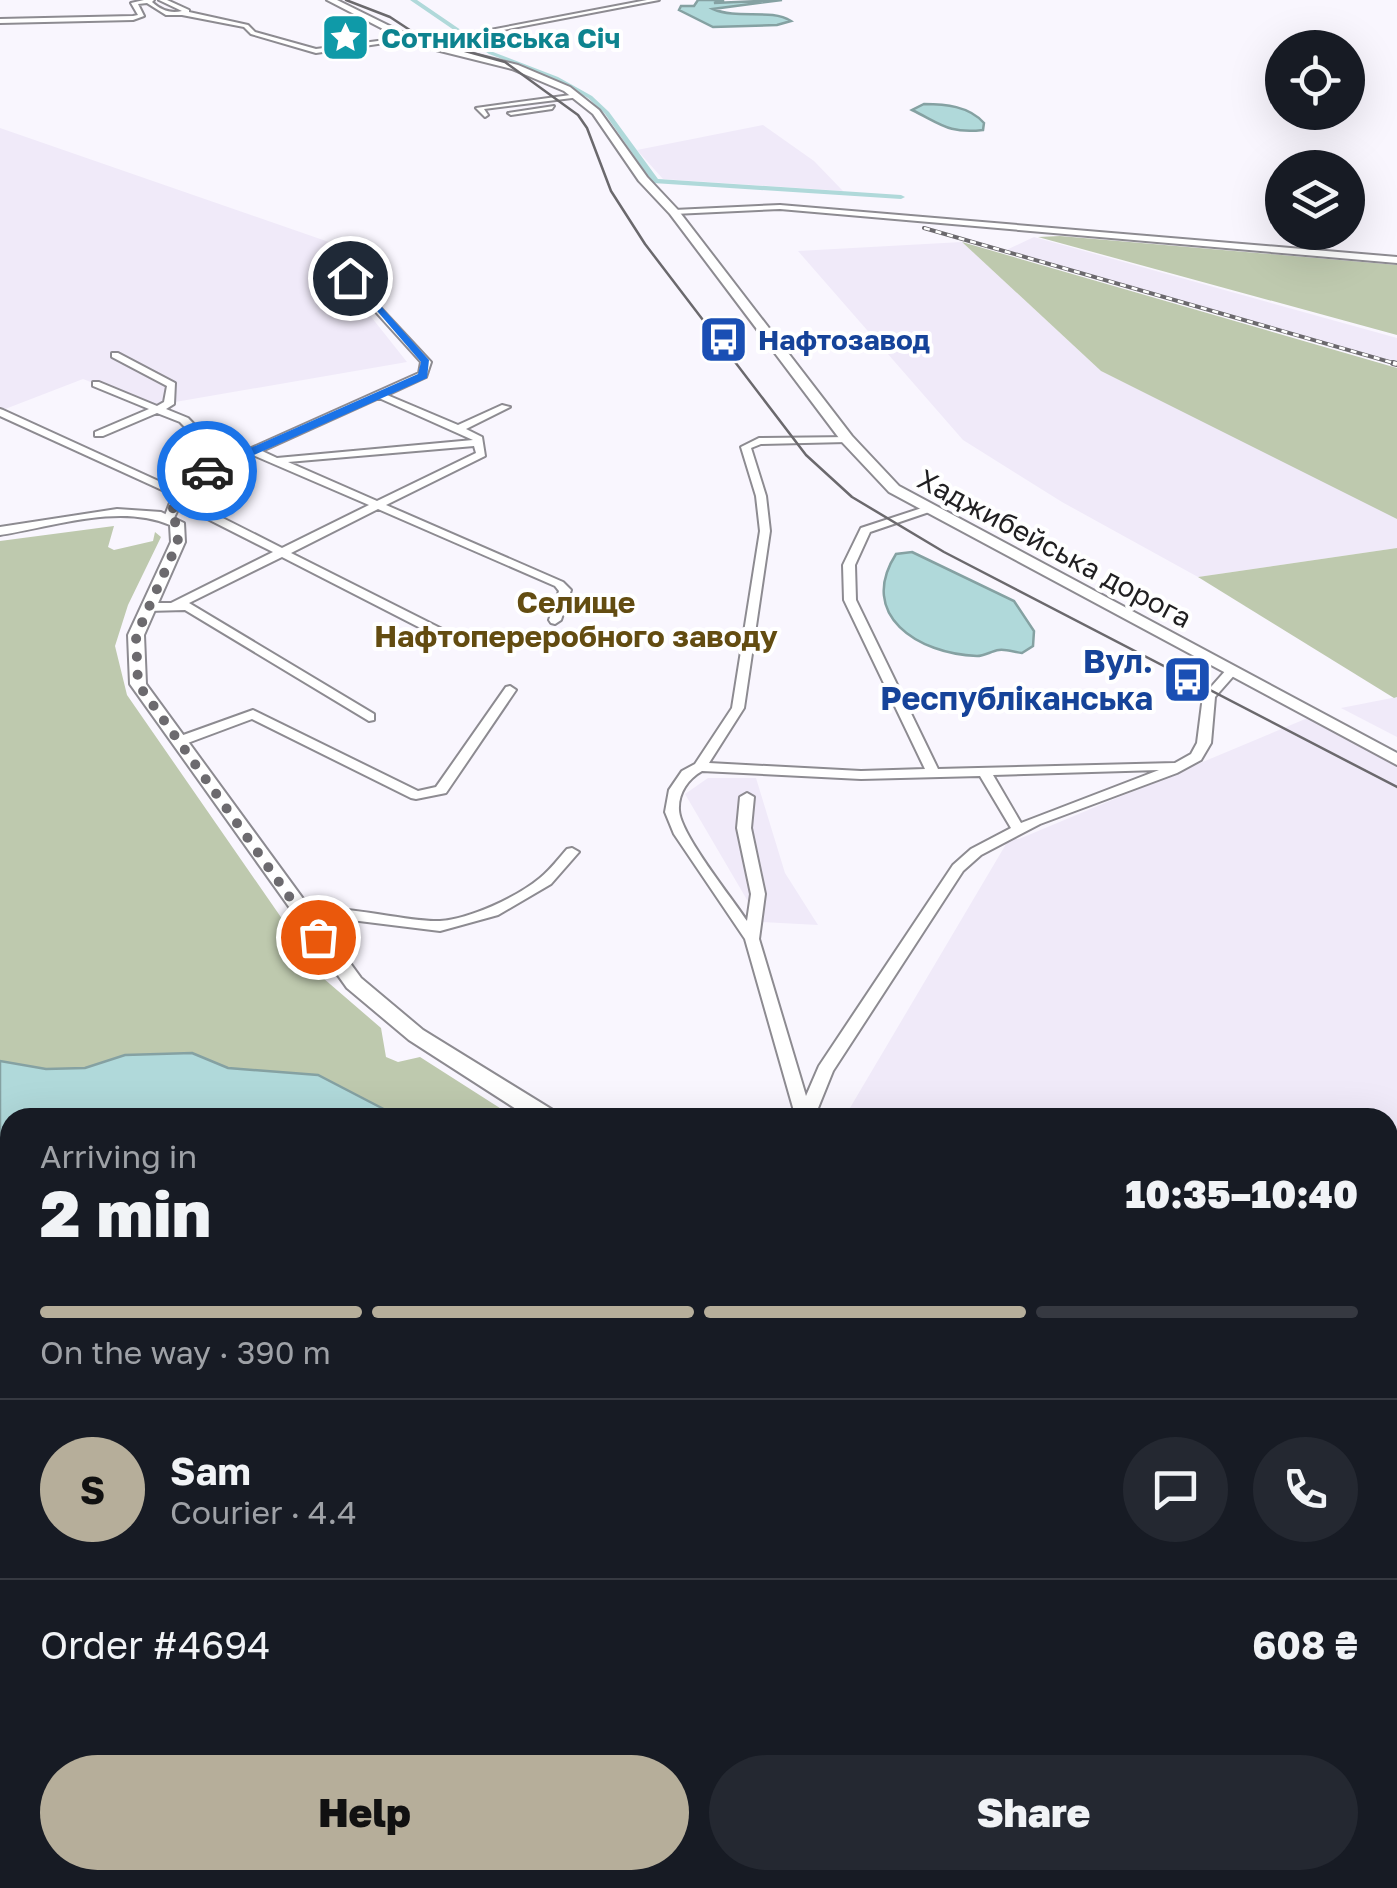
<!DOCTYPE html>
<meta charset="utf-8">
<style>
body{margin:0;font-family:"Golos Text",sans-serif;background:#242831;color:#f1f3f6;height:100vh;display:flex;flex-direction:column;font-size:38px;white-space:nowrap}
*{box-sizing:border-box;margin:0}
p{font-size:32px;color:#9ea1a6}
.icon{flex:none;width:55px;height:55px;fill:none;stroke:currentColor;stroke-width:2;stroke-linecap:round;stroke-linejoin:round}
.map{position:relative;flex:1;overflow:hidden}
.panel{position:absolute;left:0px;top:1108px;width:1398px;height:782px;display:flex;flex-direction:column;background:#171b24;border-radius:30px 30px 0 0;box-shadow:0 10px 40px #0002}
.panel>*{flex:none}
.tools{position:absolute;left:1265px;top:30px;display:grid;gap:20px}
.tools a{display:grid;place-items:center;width:100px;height:100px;border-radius:50%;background:#171b24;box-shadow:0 10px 40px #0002;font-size:50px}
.pin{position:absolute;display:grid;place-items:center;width:85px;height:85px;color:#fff;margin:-42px;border:5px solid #fff;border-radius:50%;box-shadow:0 2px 10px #0007}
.courier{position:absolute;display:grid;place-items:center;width:100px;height:100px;margin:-50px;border:8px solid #1a73e8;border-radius:50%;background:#fff;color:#222;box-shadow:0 2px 12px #0007}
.head em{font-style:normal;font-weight:800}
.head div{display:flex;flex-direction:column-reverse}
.head{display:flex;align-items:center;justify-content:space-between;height:170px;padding:0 40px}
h1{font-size:65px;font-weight:800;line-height:75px}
.bar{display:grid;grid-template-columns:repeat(4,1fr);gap:15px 10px;align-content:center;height:120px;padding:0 40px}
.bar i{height:12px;border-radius:8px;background:#363941}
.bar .on{background:#b6ae9a}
.bar p{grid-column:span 4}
.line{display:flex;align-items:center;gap:25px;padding:0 40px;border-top:2px solid #363941}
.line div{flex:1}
.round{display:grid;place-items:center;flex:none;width:105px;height:105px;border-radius:52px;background:#242831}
.cta{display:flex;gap:20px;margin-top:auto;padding:20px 40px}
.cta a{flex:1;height:115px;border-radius:60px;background:#b6ae9a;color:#111;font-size:40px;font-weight:800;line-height:115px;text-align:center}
.cta a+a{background:#242831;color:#f1f3f6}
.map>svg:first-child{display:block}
.built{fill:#f0eaf9}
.green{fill:#bec9ae}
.water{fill:#b0d9da;stroke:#85a1a2;stroke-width:2.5}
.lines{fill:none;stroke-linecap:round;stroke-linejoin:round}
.canal{fill:#b0d9da;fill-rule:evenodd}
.minor-casing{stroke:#8d8b91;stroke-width:4}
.tertiary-casing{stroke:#8d8b91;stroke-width:4}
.minor{fill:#fff;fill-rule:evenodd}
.tertiary{fill:#fff;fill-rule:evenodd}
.tram{stroke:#6b696d;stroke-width:2.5}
.rail-far1-casing{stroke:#6b696d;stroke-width:4}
.rail-casing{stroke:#6b696d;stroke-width:6}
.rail-far1{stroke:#fff;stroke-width:2.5;stroke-dasharray:6;stroke-linecap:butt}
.rail{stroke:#fff;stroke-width:4;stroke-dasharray:10;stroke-linecap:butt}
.route{fill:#1a73e8}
.done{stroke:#6c6a6e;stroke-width:10;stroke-dasharray:0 18}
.labels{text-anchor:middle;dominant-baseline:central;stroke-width:8;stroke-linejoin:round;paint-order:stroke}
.far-culture-label{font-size:28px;font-weight:bold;fill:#0d838f;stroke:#fff;text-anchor:start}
.far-transit-label{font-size:28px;font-weight:bold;fill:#164399;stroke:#fff;text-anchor:start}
.far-street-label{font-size:28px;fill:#201f21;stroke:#fff}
.far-neighbourhood-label{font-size:30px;font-weight:bold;fill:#634c11;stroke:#fff}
.transit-label{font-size:32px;font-weight:bold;fill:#164399;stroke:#fff;text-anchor:end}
</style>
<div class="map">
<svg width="1397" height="1888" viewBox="0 0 1397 1888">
<rect width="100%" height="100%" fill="#f9f6fe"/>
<g class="built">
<path d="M 763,125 L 814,161 L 843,191 L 663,179 L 637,150 Z"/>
<path d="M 0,128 L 372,257 L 334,270 L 407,362 L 152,406 L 83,379 L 0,411 Z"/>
<path d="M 1034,237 L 1397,338 L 1397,365 L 1002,252 Z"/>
<path d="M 962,242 L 1101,371 L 1397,516 L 1397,548 L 1198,577 L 1062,502 L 963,440 L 798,251 Z"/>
<path d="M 1397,697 L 1397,737 L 1341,708 Z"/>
<path d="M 1310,717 L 1397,763 L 1397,1349 L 1388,1345 L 1388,1118 L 844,1118 L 1009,839 L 1019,839 Z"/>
<path d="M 708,778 L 756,778 L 785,873 L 818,925 L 760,922 L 685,794 Z"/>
<path d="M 1388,1518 L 1397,1521 L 1397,1888 L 1255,1888 L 1257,1880 L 1388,1880 Z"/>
</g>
<g class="green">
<path d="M 1060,236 L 1397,265 L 1397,335 L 1038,237 Z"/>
<path d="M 962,242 L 1397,368 L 1397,519 L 1101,371 Z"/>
<path d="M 114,526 L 108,547 L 114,550 L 153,541 L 155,532 L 161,537 L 128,605 L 115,646 L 127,695 L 323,978 L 381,1028 L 386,1057 L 398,1062 L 420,1057 L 514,1117 L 10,1118 L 10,1265 L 0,1266 L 0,541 Z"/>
<path d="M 1397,548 L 1397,697 L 1394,698 L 1198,577 Z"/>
</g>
<g class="water">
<path d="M 698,0 L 724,0 L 714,3 L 782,0 L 713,9 C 738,20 770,8 791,21 L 777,25 L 713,27 L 679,10 L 681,6 L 694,6 Z"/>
<path d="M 924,104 C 945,104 969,106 984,123 L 983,130 C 949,134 941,124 912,110 Z"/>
<path d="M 912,552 L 1014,601 L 1034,631 L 1033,646 L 1022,653 C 1014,652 1006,649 999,650 C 991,651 985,656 977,656 C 918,654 857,615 896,554 Z"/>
<path d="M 192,1053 L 228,1068 L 318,1075 L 399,1117 L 10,1118 L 10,1249 L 0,1251 L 0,1061 L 46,1069 L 85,1068 L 125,1055 Z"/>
</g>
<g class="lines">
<path class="canal" d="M 410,0 L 417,0 L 493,52 L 558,77 L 592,96 L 609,112 L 658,179 L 901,195 L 905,197 L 901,199 L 653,183 L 605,114 L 588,98 L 554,79 L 489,54 Z"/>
<defs>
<g id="minor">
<path d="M 144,0 L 154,0 L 152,2 C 161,10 170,14 182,11 L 159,0 L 167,0 L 189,10 L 189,12 L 248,25 L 255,32 L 316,49 L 409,37 L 412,39 L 316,53 L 251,34 L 244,27 L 182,15 L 166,15 L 147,3 L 138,4 L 144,16 L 133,20 L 0,23 L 0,19 L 133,16 L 138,15 L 131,3 Z"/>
<path d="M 647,0 L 659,0 L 472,36 L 469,34 Z"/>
<path d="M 578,94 L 580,97 L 484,109 L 488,115 L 485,117 L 476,108 Z"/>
<path d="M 554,106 L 552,109 L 511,115 L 508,113 Z"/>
<path d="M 780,205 L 1397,257 L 1397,263 L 780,209 L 674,214 L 670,212 L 674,210 Z"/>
<path d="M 350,275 L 431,362 L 426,377 L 387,395 L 458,425 L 502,405 L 510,407 L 466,429 L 482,437 L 485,456 L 386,505 L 563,582 L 571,590 L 561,620 L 555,624 L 551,623 L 549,620 L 559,591 L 555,586 L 378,509 L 291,553 L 448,632 L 448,638 L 440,638 L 282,557 L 189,603 L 374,714 L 374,720 L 369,721 L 185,610 L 148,611 L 142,607 L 148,603 L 171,603 L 273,552 L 180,505 L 173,520 L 165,520 L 164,518 L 173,495 L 0,416 L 0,409 L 3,410 L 176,489 L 180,480 L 229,458 L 205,448 L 180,422 L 157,413 L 103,436 L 95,436 L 95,432 L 149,409 L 93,386 L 93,382 L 99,382 L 157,406 L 164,402 L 167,386 L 112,357 L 112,353 L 118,353 L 175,383 L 174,404 L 166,409 L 188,418 L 213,444 L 238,454 L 419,373 L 421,362 L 347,280 L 346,278 ZM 379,398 L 473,440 L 277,458 L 262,451 ZM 474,446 L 476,453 L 377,501 L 288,462 ZM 253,455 L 369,505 L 282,548 L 183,498 L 188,484 Z"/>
<path d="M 851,437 L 851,441 L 847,442 L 761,444 L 751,448 L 766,496 L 770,531 L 744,708 L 709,763 L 861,771 L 925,769 L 844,600 L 843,565 L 861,528 L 928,506 L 932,507 L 932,511 L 870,532 L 855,565 L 856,600 L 938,769 L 1175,763 L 1191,754 L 1197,743 L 1203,696 L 1227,669 L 1231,668 L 1237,672 L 1215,697 L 1211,743 L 1201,760 L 1177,773 L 1040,824 L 981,855 L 963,871 L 833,1071 L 814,1118 L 796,1118 L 745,939 L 674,834 L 665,812 L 669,790 L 682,771 L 695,764 L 732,708 L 760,531 L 756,496 L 741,447 L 759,438 ZM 1159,770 L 1021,823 L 993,775 ZM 702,771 L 861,779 L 980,776 L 1011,828 L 971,849 L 953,865 L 819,1066 L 806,1096 L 759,939 L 765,894 L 751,828 L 754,797 L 747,793 L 740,797 L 737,828 L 751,894 L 747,921 C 732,898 680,834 679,810 C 678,793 688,779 702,771 Z"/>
<path d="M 510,686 L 516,690 L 446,793 L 416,799 L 411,798 L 252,719 L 185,744 L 175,744 L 173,741 L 175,738 L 253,710 L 418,791 L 436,787 L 506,687 Z"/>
<path d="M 572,848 L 579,852 L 551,884 L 498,915 L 440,931 L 351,920 L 300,919 L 293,914 C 316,897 408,923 440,921 C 470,919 517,897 540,878 C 550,870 559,858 567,849 Z"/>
<path d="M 10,1334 L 10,1350 L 0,1353 L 0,1337 Z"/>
<path d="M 10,1526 L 10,1546 L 0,1547 L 0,1527 Z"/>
<path d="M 10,1650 L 10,1688 L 8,1693 L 0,1696 L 0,1659 L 2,1653 Z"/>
<path d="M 0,1792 L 10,1793 L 10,1817 L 0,1816 Z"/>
<path d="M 179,1880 L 203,1880 L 201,1888 L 177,1888 Z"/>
<path d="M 457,1880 L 481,1880 L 479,1888 L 455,1888 Z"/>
<path d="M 570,1880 L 660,1880 L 663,1888 L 573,1888 Z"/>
<path d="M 715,1880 L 770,1880 L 767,1888 L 712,1888 Z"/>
<path d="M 826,1880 L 856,1880 L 859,1888 L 829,1888 Z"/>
</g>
<g id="tertiary">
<path d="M 327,0 L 337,0 L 418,40 L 518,65 L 570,87 L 599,110 L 647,177 L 678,210 L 852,436 L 899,486 L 1397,753 L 1397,765 L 889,492 L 842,442 L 670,214 L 639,181 L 593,114 L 564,91 L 512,69 L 412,44 Z"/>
<path d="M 117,509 L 161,512 L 184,523 L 185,542 L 144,635 L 146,684 L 361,978 L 423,1030 L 556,1112 L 559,1118 L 530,1118 L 409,1040 L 347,988 L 130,684 L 128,635 L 171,542 L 170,525 C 119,503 52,527 0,535 L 0,527 Z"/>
<path d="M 1388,1421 L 1397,1425 L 1397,1449 L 1388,1445 Z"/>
</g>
</defs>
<use href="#minor" class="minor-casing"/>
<use href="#tertiary" class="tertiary-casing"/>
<use href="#minor" class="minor"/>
<use href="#tertiary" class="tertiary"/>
<path class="tram" d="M 346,0 L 390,17 L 425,40 L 505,62 L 578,115 L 587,128 L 611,191 L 645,244 L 806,455 L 852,497 L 944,552 L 1397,787"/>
<defs>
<path id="rail-far1" d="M 924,228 L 1397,364"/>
<path id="rail" d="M 1393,363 L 1397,364"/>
</defs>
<use href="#rail-far1" class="rail-far1-casing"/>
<use href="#rail" class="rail-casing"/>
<use href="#rail-far1" class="rail-far1"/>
<use href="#rail" class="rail"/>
</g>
<path class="route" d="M 347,276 L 354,276 L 429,360 L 427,378 L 211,474 L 203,474 L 203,469 L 418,374 L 421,362 Z"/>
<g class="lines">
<path class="done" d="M 207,471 L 184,482 L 169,518 L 176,523 L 178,542 L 136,636 L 138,684 L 318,937"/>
</g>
<defs>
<symbol id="sight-square" viewBox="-11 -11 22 22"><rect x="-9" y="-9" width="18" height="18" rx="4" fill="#0f9aa8" stroke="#fff"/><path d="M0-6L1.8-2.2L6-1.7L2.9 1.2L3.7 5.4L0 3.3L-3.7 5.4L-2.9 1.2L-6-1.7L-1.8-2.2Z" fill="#fff"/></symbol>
<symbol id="bus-square" viewBox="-11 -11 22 22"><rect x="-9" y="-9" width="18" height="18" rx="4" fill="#1a4fb4" stroke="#fff"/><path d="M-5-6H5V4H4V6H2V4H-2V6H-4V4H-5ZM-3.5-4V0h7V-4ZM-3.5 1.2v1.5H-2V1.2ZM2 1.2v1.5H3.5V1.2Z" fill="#fff"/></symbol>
</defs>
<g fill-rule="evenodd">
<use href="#sight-square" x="318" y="10" width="55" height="55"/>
<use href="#bus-square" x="696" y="312" width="55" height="55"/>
<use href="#bus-square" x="1160" y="652" width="55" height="55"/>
</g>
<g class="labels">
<g class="far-culture-label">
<text x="381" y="37">Сотниківська Січ</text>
</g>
<g class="far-transit-label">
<text x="758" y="339">Нафтозавод</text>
</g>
<g class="far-street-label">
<text transform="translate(1055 548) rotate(28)">Хаджибейська дорога</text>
</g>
<g class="far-neighbourhood-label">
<text x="576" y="602">Селище<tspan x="576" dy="34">Нафтопереробного заводу</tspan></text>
</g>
<g class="transit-label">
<text x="1153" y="661">Вул.<tspan x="1153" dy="37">Республіканська</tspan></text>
</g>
</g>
</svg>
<div class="tools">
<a><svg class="icon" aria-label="locate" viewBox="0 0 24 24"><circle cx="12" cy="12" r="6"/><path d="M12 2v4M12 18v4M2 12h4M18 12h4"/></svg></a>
<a><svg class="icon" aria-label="layers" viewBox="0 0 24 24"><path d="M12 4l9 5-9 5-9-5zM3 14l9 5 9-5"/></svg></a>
</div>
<div class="pin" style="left:318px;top:937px;background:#ea580c"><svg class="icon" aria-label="bag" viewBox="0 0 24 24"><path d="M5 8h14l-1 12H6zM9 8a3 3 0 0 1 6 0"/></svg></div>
<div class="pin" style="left:350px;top:278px;background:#1f2937"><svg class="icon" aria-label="home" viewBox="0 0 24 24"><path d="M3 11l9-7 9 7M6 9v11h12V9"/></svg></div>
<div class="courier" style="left:207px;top:471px"><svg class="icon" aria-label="car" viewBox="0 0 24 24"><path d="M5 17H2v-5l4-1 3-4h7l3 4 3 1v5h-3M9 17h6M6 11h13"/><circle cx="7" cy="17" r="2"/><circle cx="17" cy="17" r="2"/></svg></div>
<section class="panel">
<div class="head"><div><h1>2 min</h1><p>Arriving in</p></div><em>10:35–10:40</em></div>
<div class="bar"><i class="on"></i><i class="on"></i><i class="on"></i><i></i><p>On the way · 390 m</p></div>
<div class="line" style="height:180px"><b class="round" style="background:#b6ae9a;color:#111">S</b><div><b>Sam</b><p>Courier · 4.4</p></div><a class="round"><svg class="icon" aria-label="chat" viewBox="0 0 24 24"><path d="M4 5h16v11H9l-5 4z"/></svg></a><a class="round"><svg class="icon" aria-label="phone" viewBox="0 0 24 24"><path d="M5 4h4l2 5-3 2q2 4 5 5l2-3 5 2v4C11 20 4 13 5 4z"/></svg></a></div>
<div class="line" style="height:130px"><div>Order #4694</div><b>608 ₴</b></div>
<div class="cta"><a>Help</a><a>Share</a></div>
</section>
</div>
